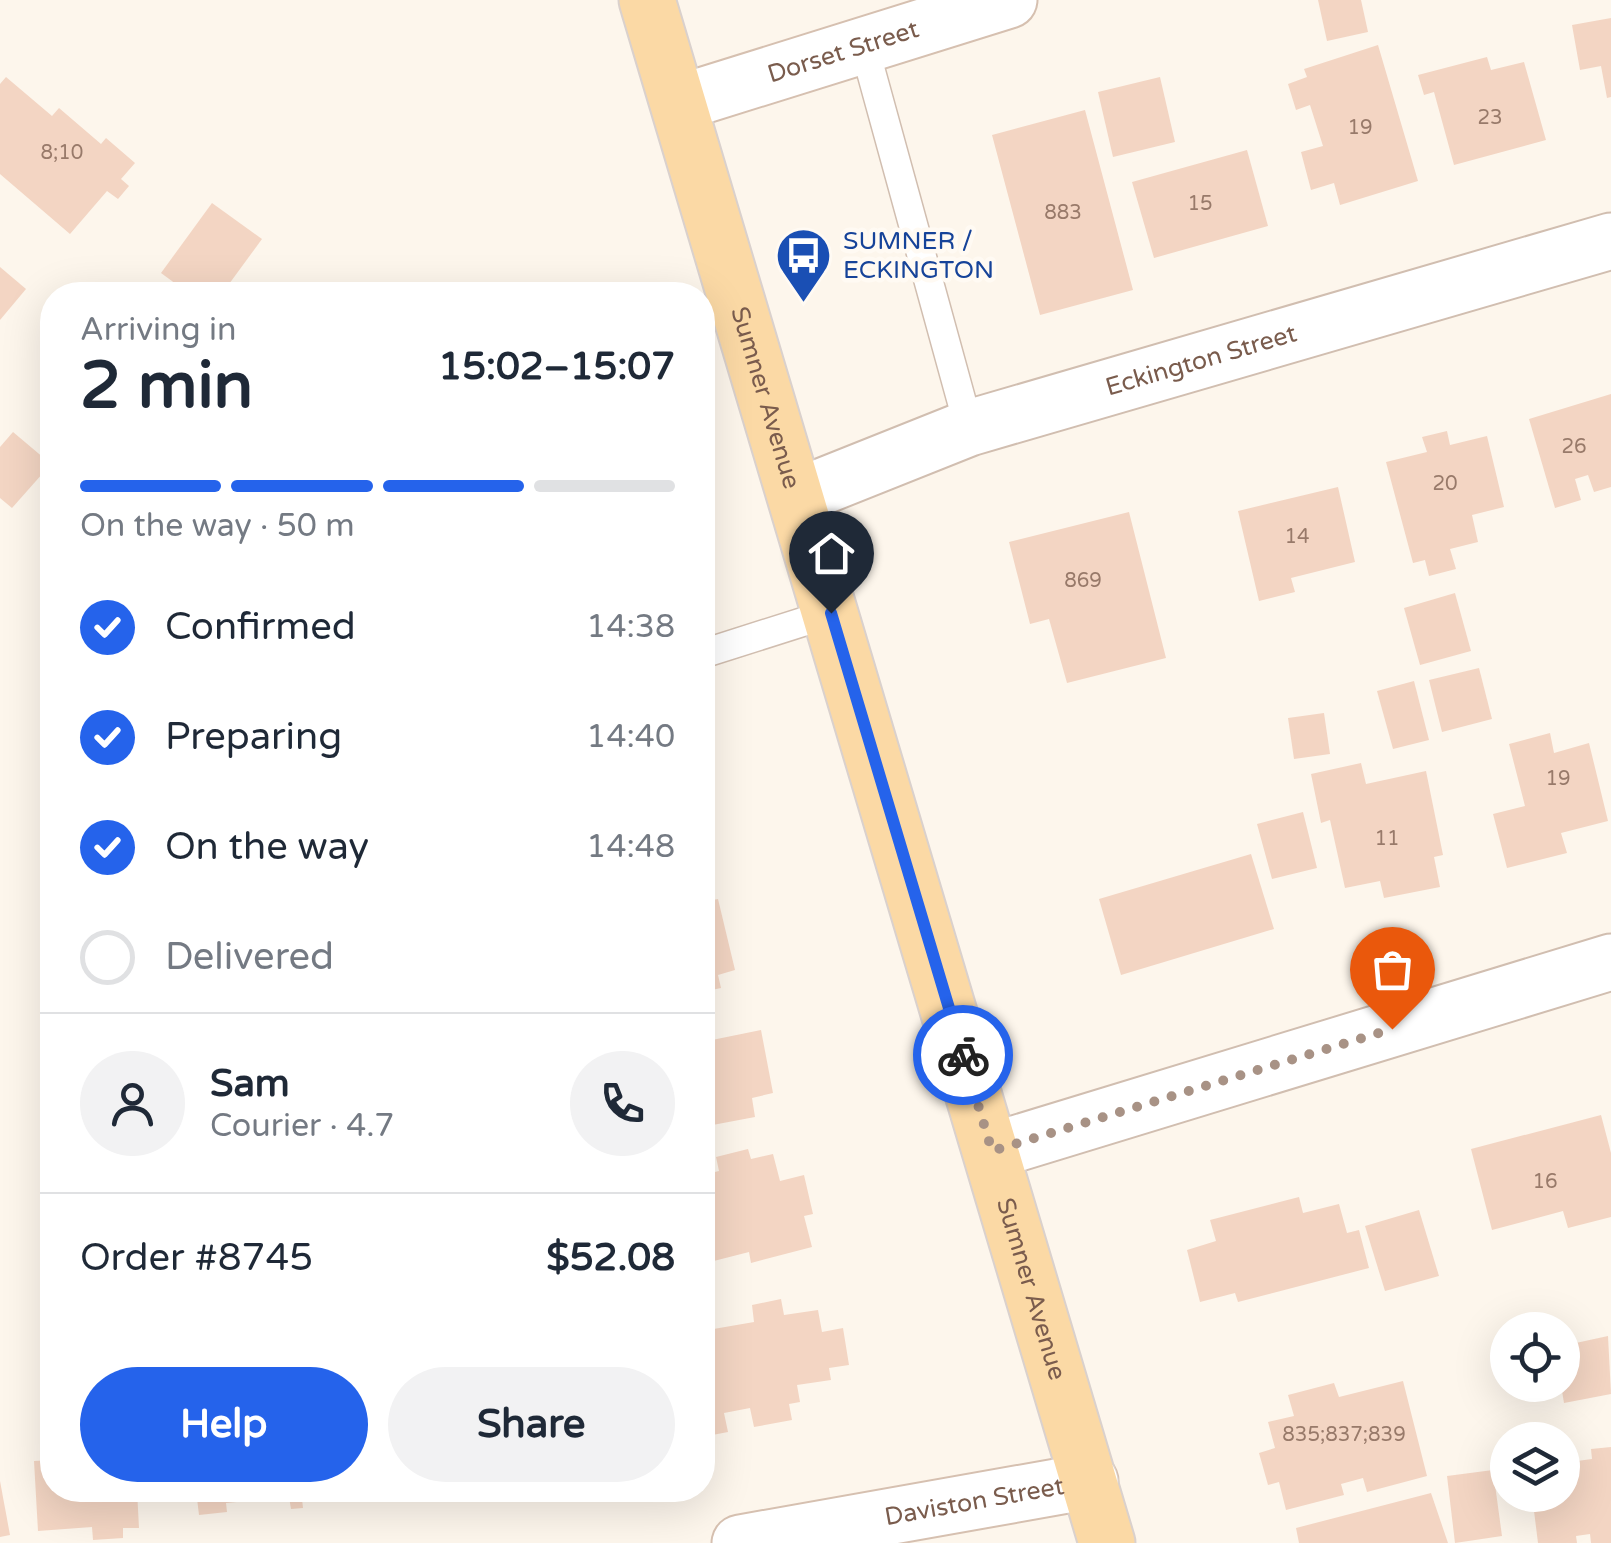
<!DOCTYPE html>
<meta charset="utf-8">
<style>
body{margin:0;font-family:"Varela Round",sans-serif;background:#f2f2f3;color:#1f2937;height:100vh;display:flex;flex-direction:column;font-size:38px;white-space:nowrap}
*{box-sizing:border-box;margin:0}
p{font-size:32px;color:#747a83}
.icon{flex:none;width:55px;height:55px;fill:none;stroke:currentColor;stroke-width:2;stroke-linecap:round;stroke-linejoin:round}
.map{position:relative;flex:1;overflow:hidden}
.drawer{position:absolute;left:40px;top:282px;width:675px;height:1220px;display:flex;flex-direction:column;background:#fff;border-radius:40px;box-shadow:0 10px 40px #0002}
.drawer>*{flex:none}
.buttons{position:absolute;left:1490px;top:1312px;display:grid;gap:20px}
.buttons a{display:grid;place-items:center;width:90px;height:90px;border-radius:50%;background:#fff;box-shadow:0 10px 40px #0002;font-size:50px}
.pin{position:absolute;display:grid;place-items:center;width:85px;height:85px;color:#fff;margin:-102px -42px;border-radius:50% 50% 50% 0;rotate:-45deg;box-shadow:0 0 10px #0007}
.pin .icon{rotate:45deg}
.courier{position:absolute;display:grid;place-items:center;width:100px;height:100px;margin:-50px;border:8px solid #2563eb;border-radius:50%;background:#fff;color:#222;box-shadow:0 2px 12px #0007}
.headline em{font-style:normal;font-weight:700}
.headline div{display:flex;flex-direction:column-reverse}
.headline{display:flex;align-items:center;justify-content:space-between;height:170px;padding:0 40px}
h1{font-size:65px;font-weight:700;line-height:75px}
.bar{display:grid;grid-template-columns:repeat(4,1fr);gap:15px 10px;align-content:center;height:120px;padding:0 40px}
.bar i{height:12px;border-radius:8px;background:#e0e1e3}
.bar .on{background:#2563eb}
.bar p{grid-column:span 4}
.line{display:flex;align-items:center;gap:25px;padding:0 40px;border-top:2px solid #e0e1e3}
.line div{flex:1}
.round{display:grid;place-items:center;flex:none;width:105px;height:105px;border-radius:52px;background:#f2f2f3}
ol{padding:0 40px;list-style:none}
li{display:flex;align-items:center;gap:30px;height:110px}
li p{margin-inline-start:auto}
li .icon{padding:10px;border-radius:50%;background:#2563eb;color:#fff;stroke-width:4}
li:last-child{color:#747a83}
li i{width:55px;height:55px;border:5px solid #e0e1e3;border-radius:50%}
.button{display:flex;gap:20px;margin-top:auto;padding:20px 40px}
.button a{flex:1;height:115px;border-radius:60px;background:#2563eb;color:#fff;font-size:40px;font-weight:700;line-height:115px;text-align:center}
.button a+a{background:#f2f2f3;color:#1f2937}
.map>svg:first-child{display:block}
.building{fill:#f3d5c3}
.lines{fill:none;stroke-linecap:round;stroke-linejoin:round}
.lane-casing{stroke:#d1beb0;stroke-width:31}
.street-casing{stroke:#d1beb0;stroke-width:59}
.secondary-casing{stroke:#d6c0b0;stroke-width:59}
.primary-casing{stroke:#dad1cd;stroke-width:59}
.lane{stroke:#fff;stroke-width:28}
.street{stroke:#fff;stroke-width:55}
.secondary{stroke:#fff;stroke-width:55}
.primary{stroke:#fbd9a5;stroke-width:55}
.done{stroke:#a89285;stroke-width:10;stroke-dasharray:0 18}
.route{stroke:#2563eb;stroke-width:12}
.labels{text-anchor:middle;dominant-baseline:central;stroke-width:9;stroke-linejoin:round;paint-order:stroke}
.number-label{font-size:20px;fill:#987a6a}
.street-label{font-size:25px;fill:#7a5c4d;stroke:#fffaf3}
.transit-label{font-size:25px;fill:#164399;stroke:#fffaf3;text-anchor:start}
</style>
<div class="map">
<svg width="1611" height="1543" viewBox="0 0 1611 1543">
<rect width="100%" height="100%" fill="#fdf6ec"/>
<g class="building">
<path d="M 1318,0 L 1361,0 L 1368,32 L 1327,41 Z"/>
<path d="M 1611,18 L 1611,97 L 1607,98 L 1601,66 L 1580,70 L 1572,25 Z"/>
<path d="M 1378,45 L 1418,181 L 1340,205 L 1334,183 L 1311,190 L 1301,152 L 1323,146 L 1310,105 L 1296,110 L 1288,84 L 1307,77 L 1304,69 Z"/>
<path d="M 1487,57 L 1491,70 L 1524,62 L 1546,140 L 1454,165 L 1434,92 L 1424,95 L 1418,75 Z"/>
<path d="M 6,77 L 52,116 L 59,108 L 101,144 L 106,138 L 135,163 L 121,179 L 129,186 L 118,199 L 107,191 L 70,234 L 0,174 L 0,84 Z"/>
<path d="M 1160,77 L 1175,142 L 1113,157 L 1098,92 Z"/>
<path d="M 1085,110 L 1133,290 L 1040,315 L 992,135 Z"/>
<path d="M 1247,150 L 1268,226 L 1154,258 L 1132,182 Z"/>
<path d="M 212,203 L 262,239 L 221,295 L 191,295 L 161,273 Z"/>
<path d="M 0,267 L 26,289 L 0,320 Z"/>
<path d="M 1611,394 L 1611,487 L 1594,492 L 1588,475 L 1575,479 L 1581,500 L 1555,508 L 1529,419 Z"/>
<path d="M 1447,431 L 1450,445 L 1487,436 L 1504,507 L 1472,515 L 1478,542 L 1450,549 L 1456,569 L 1429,576 L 1425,560 L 1413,563 L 1386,462 L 1427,452 L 1422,437 Z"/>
<path d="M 13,432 L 51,464 L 12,508 L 0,498 L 0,447 Z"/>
<path d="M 1338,487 L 1355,562 L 1291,578 L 1295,592 L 1259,601 L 1238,511 Z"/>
<path d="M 1129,512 L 1166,658 L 1067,683 L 1049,619 L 1030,624 L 1009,542 Z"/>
<path d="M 1455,593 L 1471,651 L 1420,665 L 1404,608 Z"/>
<path d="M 1479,668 L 1492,719 L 1442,732 L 1429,680 Z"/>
<path d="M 1414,681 L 1429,740 L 1393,749 L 1377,691 Z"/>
<path d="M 1324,713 L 1330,754 L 1294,759 L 1288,718 Z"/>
<path d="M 1550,733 L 1554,753 L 1589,743 L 1608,821 L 1561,833 L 1567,853 L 1507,868 L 1493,814 L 1525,806 L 1509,744 Z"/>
<path d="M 1361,763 L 1366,784 L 1426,771 L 1443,855 L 1434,857 L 1440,887 L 1384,898 L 1380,881 L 1345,888 L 1330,820 L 1321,823 L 1311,774 Z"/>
<path d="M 1303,812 L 1317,868 L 1272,879 L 1257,824 Z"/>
<path d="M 1251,854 L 1274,929 L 1121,975 L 1099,899 Z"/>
<path d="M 718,899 L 735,970 L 718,975 L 721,988 L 702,992 L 702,902 Z"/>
<path d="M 710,1030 L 712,1040 L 761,1030 L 773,1093 L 752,1098 L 755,1117 L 702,1127 L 702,1032 Z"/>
<path d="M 1601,1115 L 1611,1153 L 1611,1217 L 1568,1228 L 1563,1211 L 1492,1230 L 1471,1149 Z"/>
<path d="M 748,1149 L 751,1159 L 773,1154 L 780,1181 L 804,1175 L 813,1214 L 804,1216 L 812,1247 L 751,1263 L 749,1252 L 702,1264 L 702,1175 L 719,1171 L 716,1157 Z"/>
<path d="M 1299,1197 L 1303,1213 L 1339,1204 L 1347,1233 L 1359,1230 L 1369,1268 L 1238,1302 L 1235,1293 L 1200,1302 L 1187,1250 L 1216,1241 L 1210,1220 Z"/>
<path d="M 1419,1210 L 1439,1276 L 1385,1291 L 1365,1226 Z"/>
<path d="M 781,1299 L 784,1315 L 818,1310 L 822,1332 L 843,1328 L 849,1365 L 829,1368 L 831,1380 L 797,1385 L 800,1402 L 789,1404 L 792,1420 L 754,1427 L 750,1408 L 724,1413 L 728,1432 L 702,1437 L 702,1331 L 754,1322 L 752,1305 Z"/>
<path d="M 1608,1336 L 1611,1394 L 1564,1403 L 1561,1385 L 1562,1346 Z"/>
<path d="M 1403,1381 L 1427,1476 L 1367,1492 L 1363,1478 L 1341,1484 L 1344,1495 L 1286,1510 L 1279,1482 L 1268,1485 L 1259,1453 L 1275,1448 L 1268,1422 L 1294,1416 L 1288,1395 L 1334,1383 L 1339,1397 Z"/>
<path d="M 1611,1447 L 1611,1543 L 1591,1543 L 1590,1534 L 1576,1536 L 1577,1543 L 1538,1543 L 1532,1495 L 1562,1495 L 1562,1463 L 1592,1459 L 1591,1449 Z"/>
<path d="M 52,1460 L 52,1490 L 137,1490 L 139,1528 L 123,1528 L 123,1538 L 93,1540 L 92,1527 L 38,1531 L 34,1461 Z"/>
<path d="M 1493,1470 L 1502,1536 L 1455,1543 L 1447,1476 Z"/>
<path d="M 0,1481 L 10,1535 L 0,1537 Z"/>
<path d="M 196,1490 L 301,1490 L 303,1508 L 291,1509 L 289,1497 L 226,1503 L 227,1512 L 199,1515 Z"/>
<path d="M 1431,1493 L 1448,1543 L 1299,1543 L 1296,1528 Z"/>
</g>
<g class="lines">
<defs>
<g id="lane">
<path d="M 864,46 L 969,428"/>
<path d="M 702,654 L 831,613"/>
</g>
<g id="street">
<path id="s1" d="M 796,497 L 969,428 L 1611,241"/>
<path d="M 992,1151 L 1611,962"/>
</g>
<g id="secondary">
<path id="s2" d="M 679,103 L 1009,0"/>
<path id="s3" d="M 740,1543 L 1090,1481"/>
</g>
<g id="primary">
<path id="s4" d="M 647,0 L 1107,1543"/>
</g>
</defs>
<use href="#lane" class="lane-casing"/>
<use href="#street" class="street-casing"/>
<use href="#secondary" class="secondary-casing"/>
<use href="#primary" class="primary-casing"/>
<use href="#lane" class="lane"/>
<use href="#street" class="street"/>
<use href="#secondary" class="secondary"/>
<use href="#primary" class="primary"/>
</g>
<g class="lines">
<path class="done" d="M 963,1055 L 992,1151 L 1392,1029"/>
<path class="route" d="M 831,613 L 963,1055"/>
</g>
<defs>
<symbol id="bus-pin" viewBox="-11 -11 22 30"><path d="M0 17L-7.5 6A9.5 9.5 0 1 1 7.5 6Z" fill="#1a4fb4" stroke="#fffaf3"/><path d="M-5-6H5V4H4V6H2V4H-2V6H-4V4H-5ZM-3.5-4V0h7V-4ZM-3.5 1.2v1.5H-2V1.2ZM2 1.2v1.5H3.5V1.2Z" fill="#fff"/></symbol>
</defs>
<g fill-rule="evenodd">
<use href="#bus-pin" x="772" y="224" width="63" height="86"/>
</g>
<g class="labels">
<g class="number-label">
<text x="1490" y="118">23</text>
<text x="1360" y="128">19</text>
<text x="62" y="153">8;10</text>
<text x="1200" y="204">15</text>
<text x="1063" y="213">883</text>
<text x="1574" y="447">26</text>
<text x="1445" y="484">20</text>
<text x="1297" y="537">14</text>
<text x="1083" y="581">869</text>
<text x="1558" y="779">19</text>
<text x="1387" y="839">11</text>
<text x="1545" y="1182">16</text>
<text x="1344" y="1435">835;837;839</text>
</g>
<g class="street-label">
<text stroke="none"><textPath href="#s2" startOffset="172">Dorset Street</textPath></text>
<text stroke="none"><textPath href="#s1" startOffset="428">Eckington Street</textPath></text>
<text stroke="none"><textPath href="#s4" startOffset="415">Sumner Avenue</textPath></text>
<text stroke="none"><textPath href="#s4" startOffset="1345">Sumner Avenue</textPath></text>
<text stroke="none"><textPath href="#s3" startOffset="238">Daviston Street</textPath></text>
</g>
<g class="transit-label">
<text x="843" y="241">SUMNER /<tspan x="843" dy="29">ECKINGTON</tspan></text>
</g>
</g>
</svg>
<div class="buttons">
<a><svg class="icon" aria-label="locate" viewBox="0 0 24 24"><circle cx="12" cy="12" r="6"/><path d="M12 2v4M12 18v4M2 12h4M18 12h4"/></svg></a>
<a><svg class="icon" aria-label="layers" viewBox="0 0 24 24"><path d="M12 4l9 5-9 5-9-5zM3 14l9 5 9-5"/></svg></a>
</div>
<div class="pin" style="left:1392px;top:1029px;background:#ea580c"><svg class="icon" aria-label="bag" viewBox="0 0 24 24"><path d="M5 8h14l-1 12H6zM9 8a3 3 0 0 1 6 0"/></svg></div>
<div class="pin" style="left:831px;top:613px;background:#1f2937"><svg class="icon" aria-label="home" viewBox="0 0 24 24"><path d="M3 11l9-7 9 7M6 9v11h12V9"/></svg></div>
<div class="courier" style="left:963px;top:1055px"><svg class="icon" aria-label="bike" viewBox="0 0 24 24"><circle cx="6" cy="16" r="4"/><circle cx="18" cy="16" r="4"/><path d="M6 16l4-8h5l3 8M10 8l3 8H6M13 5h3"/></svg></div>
<section class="drawer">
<div class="headline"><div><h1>2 min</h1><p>Arriving in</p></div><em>15:02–15:07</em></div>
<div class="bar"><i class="on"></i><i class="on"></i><i class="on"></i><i></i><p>On the way · 50 m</p></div>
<ol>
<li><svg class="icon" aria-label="check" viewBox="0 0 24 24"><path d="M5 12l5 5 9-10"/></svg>Confirmed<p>14:38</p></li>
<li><svg class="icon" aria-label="check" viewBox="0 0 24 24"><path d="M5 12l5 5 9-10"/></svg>Preparing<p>14:40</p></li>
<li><svg class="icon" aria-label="check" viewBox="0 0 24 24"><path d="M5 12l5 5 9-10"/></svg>On the way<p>14:48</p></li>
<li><i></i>Delivered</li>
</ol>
<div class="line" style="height:180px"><a class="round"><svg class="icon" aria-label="person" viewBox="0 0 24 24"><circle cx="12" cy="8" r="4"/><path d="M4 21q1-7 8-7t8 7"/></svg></a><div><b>Sam</b><p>Courier · 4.7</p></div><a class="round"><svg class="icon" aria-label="phone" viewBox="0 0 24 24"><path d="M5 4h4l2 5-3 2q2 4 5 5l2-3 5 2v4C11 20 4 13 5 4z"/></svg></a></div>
<div class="line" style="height:130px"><div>Order #8745</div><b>$52.08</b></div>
<div class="button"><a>Help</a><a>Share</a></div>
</section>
</div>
